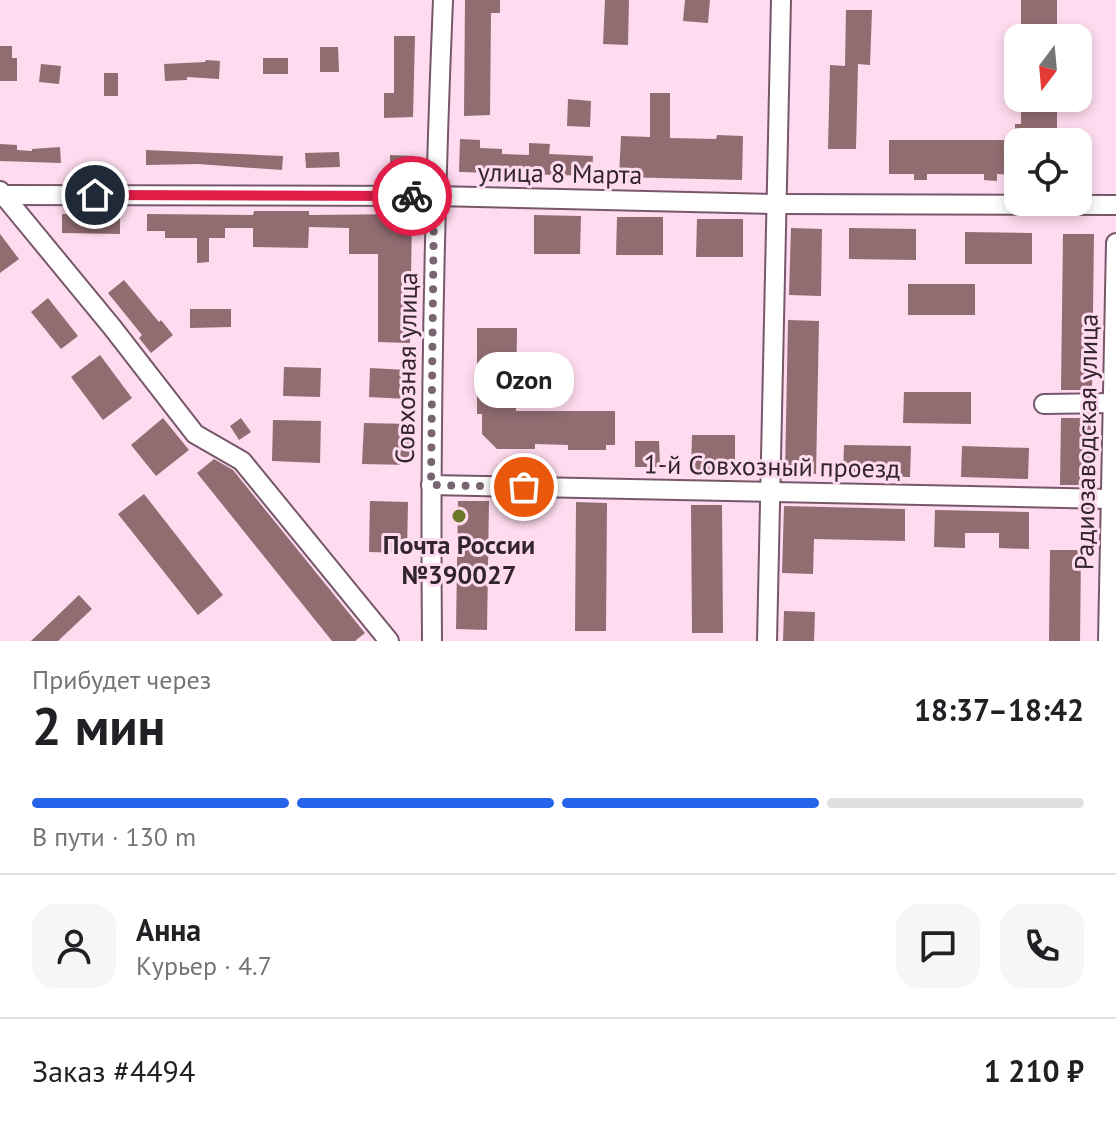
<!DOCTYPE html>
<html lang="ru">
<meta charset="utf-8">
<style>
body{margin:0;font-family:"PT Sans",sans-serif;background:#f6f6f6;color:#202124;height:100vh;display:flex;flex-direction:column;font-size:30px;white-space:nowrap}
*{box-sizing:border-box;margin:0}
p{font-size:26px;color:#757577}
.icon{flex:none;width:44px;height:44px;fill:none;stroke:currentColor;stroke-width:2;stroke-linecap:round;stroke-linejoin:round}
.map{position:relative;height:641px;overflow:hidden}
.panel{display:flex;flex-direction:column;background:#fff;flex:1}
.panel>*{flex:none}
.needle{width:52px;rotate:196deg}
.tools{position:absolute;left:1004px;top:24px;display:grid;gap:16px}
.tools a{display:grid;place-items:center;width:88px;height:88px;border-radius:16px;background:#fff;box-shadow:0 4px 12px #0003;font-size:40px}
.pin{position:absolute;display:grid;place-items:center;width:68px;height:68px;color:#fff;margin:-34px;border:4px solid #fff;border-radius:50%;box-shadow:0 2px 8px #0007}
.courier{position:absolute;display:grid;place-items:center;width:80px;height:80px;margin:-40px;border:6px solid #e11d48;border-radius:50%;background:#fff;color:#222;box-shadow:0 2px 10px #0007}
.bubble{position:absolute;height:56px;border-radius:24px;background:#fff;box-shadow:0 4px 12px #0003;font-size:26px;font-weight:700;line-height:56px;text-align:center}
.headline em{font-style:normal;font-weight:700}
.headline div{display:flex;flex-direction:column-reverse}
.headline{display:flex;align-items:center;justify-content:space-between;height:136px;padding:0 32px}
h1{font-size:52px;font-weight:700;line-height:60px}
.bar{display:grid;grid-template-columns:repeat(4,1fr);gap:12px 8px;align-content:center;height:96px;padding:0 32px}
.bar i{height:10px;border-radius:6px;background:#e0e0e0}
.bar .selected{background:#2563eb}
.bar p{grid-column:span 4}
.line{display:flex;align-items:center;gap:20px;padding:0 32px;border-top:2px solid #e0e0e0}
.line div{flex:1}
.round{display:grid;place-items:center;flex:none;width:84px;height:84px;border-radius:24px;background:#f6f6f6}
.map>svg:first-child{display:block}
.building{fill:#916c71}
.lines{fill:none;stroke-linecap:round;stroke-linejoin:round}
.minor-casing{stroke:#76586a;stroke-width:22}
.minor{stroke:#fff;stroke-width:18}
.done{stroke:#796571;stroke-width:8;stroke-dasharray:0 14.4}
.route{stroke:#e11d48;stroke-width:10}
.poi-dot{fill:#6a7927;stroke:#fedbef;stroke-width:3}
.labels{text-anchor:middle;dominant-baseline:central;stroke-width:6;stroke-linejoin:round;paint-order:stroke}
.street-label{font-size:26px;fill:#32252d;stroke:#fedbef}
.poi-label{font-size:26px;font-weight:bold;fill:#32252d;stroke:#fedbef}
</style>
<div class="map">
<svg width="1116" height="641" viewBox="0 0 1116 641">
<rect width="100%" height="100%" fill="#fedbef"/>
<g class="building">
<path d="M 465,0 L 500,0 L 500,13 L 491,13 L 490,115 L 464,116 Z"/>
<path d="M 605,0 L 629,0 L 628,45 L 603,44 Z"/>
<path d="M 685,0 L 710,0 L 708,23 L 683,21 Z"/>
<path d="M 1021,0 L 1057,0 L 1057,38 L 1015,38 L 1015,26 L 1021,26 Z"/>
<path d="M 846,10 L 872,10 L 870,65 L 858,64 L 856,149 L 828,149 L 830,65 L 845,66 Z"/>
<path d="M 394,36 L 415,36 L 413,117 L 384,118 L 384,93 L 394,93 Z"/>
<path d="M 0,46 L 12,46 L 12,58 L 17,58 L 17,81 L 0,81 Z"/>
<path d="M 320,47 L 338,47 L 339,72 L 320,72 Z"/>
<rect x="263" y="58" width="25" height="16"/>
<path d="M 206,60 L 220,61 L 219,79 L 187,77 L 187,80 L 165,81 L 164,64 L 205,62 Z"/>
<path d="M 41,64 L 61,66 L 59,84 L 39,82 Z"/>
<rect x="104" y="73" width="14" height="23"/>
<path d="M 650,93 L 670,93 L 670,138 L 716,139 L 717,135 L 743,136 L 742,180 L 619,177 L 621,136 L 650,137 Z"/>
<path d="M 1021,98 L 1057,98 L 1057,142 L 1018,142 L 1018,175 L 997,174 L 997,181 L 984,180 L 984,174 L 927,174 L 927,180 L 914,180 L 914,174 L 889,174 L 889,140 L 1015,140 L 1015,124 L 1021,124 Z"/>
<path d="M 568,99 L 591,101 L 590,127 L 567,126 Z"/>
<path d="M 460,139 L 480,140 L 480,148 L 502,149 L 502,154 L 529,155 L 529,143 L 550,144 L 549,154 L 593,156 L 592,176 L 459,172 Z"/>
<path d="M 0,144 L 17,145 L 17,150 L 32,151 L 32,149 L 60,147 L 61,163 L 0,161 Z"/>
<path d="M 146,150 L 283,156 L 282,170 L 198,164 L 146,165 Z"/>
<path d="M 339,152 L 340,167 L 306,168 L 305,153 Z"/>
<path d="M 390,155 L 414,156 L 414,168 L 390,168 Z"/>
<path d="M 254,211 L 309,211 L 309,215 L 412,214 L 410,343 L 378,342 L 378,254 L 349,254 L 349,228 L 309,227 L 308,248 L 253,247 L 253,228 L 225,228 L 225,238 L 209,238 L 209,262 L 197,263 L 197,238 L 165,238 L 165,231 L 147,231 L 147,214 L 253,215 Z"/>
<path d="M 62,214 L 120,214 L 120,234 L 62,233 Z"/>
<path d="M 534,215 L 581,216 L 580,254 L 534,254 Z"/>
<path d="M 617,217 L 663,217 L 663,255 L 616,255 Z"/>
<path d="M 697,219 L 743,219 L 743,257 L 696,257 Z"/>
<path d="M 791,228 L 822,229 L 821,296 L 789,295 Z"/>
<path d="M 849,228 L 916,229 L 916,260 L 849,259 Z"/>
<path d="M 965,232 L 1032,233 L 1032,264 L 965,264 Z"/>
<path d="M 0,234 L 19,259 L 0,273 Z"/>
<path d="M 1063,234 L 1094,234 L 1092,390 L 1061,390 Z"/>
<path d="M 124,280 L 159,322 L 161,320 L 173,335 L 151,353 L 139,338 L 142,335 L 108,293 Z"/>
<rect x="908" y="284" width="67" height="31"/>
<path d="M 48,298 L 78,336 L 61,349 L 31,312 Z"/>
<path d="M 190,309 L 231,309 L 231,327 L 190,328 Z"/>
<path d="M 788,320 L 819,321 L 816,474 L 785,473 Z"/>
<path d="M 477,328 L 517,328 L 516,411 L 615,411 L 615,445 L 606,445 L 606,450 L 568,450 L 568,445 L 535,444 L 535,449 L 497,449 L 482,434 L 482,414 L 477,414 Z"/>
<path d="M 100,355 L 132,398 L 103,420 L 71,377 Z"/>
<path d="M 284,367 L 321,368 L 320,397 L 283,396 Z"/>
<path d="M 370,368 L 407,370 L 406,399 L 369,397 Z"/>
<path d="M 904,392 L 971,392 L 971,424 L 903,423 Z"/>
<path d="M 163,418 L 189,450 L 156,476 L 131,445 Z"/>
<path d="M 241,418 L 251,432 L 239,440 L 230,426 Z"/>
<path d="M 1061,418 L 1092,418 L 1091,485 L 1060,485 Z"/>
<path d="M 273,420 L 321,421 L 320,463 L 272,461 Z"/>
<path d="M 364,423 L 412,424 L 410,465 L 362,464 Z"/>
<path d="M 692,435 L 735,435 L 735,471 L 691,471 Z"/>
<path d="M 635,441 L 659,441 L 660,467 L 635,467 Z"/>
<path d="M 844,445 L 911,446 L 910,477 L 843,476 Z"/>
<path d="M 962,446 L 1029,448 L 1028,479 L 961,477 Z"/>
<path d="M 214,459 L 233,470 L 365,633 L 355,641 L 332,641 L 197,473 Z"/>
<path d="M 144,494 L 223,595 L 198,615 L 118,514 Z"/>
<path d="M 370,501 L 408,502 L 407,553 L 369,552 Z"/>
<path d="M 458,501 L 489,501 L 487,630 L 456,629 Z"/>
<path d="M 576,502 L 607,503 L 606,631 L 575,631 Z"/>
<path d="M 691,505 L 722,505 L 723,633 L 692,633 Z"/>
<path d="M 784,506 L 905,509 L 905,541 L 814,539 L 813,574 L 782,573 Z"/>
<path d="M 935,510 L 1029,512 L 1029,549 L 999,548 L 999,533 L 965,533 L 965,548 L 934,547 Z"/>
<path d="M 1050,550 L 1081,550 L 1080,641 L 1049,641 Z"/>
<path d="M 79,595 L 92,609 L 58,641 L 31,641 Z"/>
<path d="M 784,611 L 815,612 L 814,641 L 783,641 Z"/>
</g>
<g class="lines">
<defs>
<g id="minor">
<path d="M 0,191 L 112,327 L 195,434 L 242,461 L 389,641"/>
<path d="M 3,195 L 434,196 L 775,204 L 1116,205"/>
<path d="M 1044,404 L 1113,403"/>
<path d="M 431,485 L 1112,499"/>
<path d="M 432,641 C 430,427 434,214 443,0"/>
<path d="M 767,641 L 781,0"/>
<path d="M 1108,641 L 1116,243"/>
</g>
</defs>
<use href="#minor" class="minor-casing"/>
<use href="#minor" class="minor"/>
</g>
<g class="lines">
<path class="done" d="M 412,196 L 434,196 L 431,485 L 524,487"/>
<path class="route" d="M 95,195 L 412,196"/>
</g>
<circle class="poi-dot" cx="459" cy="516" r="8"/>
<g class="labels">
<g class="street-label">
<text transform="translate(560 173) rotate(1)">улица 8 Марта</text>
<text transform="translate(406 368) rotate(-89)">Совхозная улица</text>
<text transform="translate(1086 442) rotate(-89)">Радиозаводская улица</text>
<text transform="translate(772 466) rotate(1)">1-й Совхозный проезд</text>
</g>
<g class="poi-label">
<text x="459" y="544">Почта России<tspan x="459" dy="30">№390027</tspan></text>
</g>
</g>
</svg>
<div class="tools">
<a><svg class="needle" viewBox="-14 -14 28 28"><path d="M0-13l5 13h-10z" fill="#e53935"/><path d="M0 13l5-13h-10z" fill="#757577"/></svg></a>
<a><svg class="icon" aria-label="locate" viewBox="0 0 24 24"><circle cx="12" cy="12" r="6"/><path d="M12 2v4M12 18v4M2 12h4M18 12h4"/></svg></a>
</div>
<div class="pin" style="left:524px;top:487px;background:#ea580c"><svg class="icon" aria-label="bag" viewBox="0 0 24 24"><path d="M5 8h14l-1 12H6zM9 8a3 3 0 0 1 6 0"/></svg></div>
<div class="pin" style="left:95px;top:195px;background:#1f2937"><svg class="icon" aria-label="home" viewBox="0 0 24 24"><path d="M3 11l9-7 9 7M6 9v11h12V9"/></svg></div>
<div class="courier" style="left:412px;top:196px"><svg class="icon" aria-label="bike" viewBox="0 0 24 24"><circle cx="6" cy="16" r="4"/><circle cx="18" cy="16" r="4"/><path d="M6 16l4-8h5l3 8M10 8l3 8H6M13 5h3"/></svg></div>
<div class="bubble" style="left:474px;top:352px;width:100px">Ozon</div>
</div>
<section class="panel">
<div class="headline"><div><h1>2 мин</h1><p>Прибудет через</p></div><em>18:37–18:42</em></div>
<div class="bar"><i class="selected"></i><i class="selected"></i><i class="selected"></i><i></i><p>В пути · 130 m</p></div>
<div class="line" style="height:144px"><a class="round"><svg class="icon" aria-label="person" viewBox="0 0 24 24"><circle cx="12" cy="8" r="4"/><path d="M4 21q1-7 8-7t8 7"/></svg></a><div><b>Анна</b><p>Курьер · 4.7</p></div><a class="round"><svg class="icon" aria-label="chat" viewBox="0 0 24 24"><path d="M4 5h16v11H9l-5 4z"/></svg></a><a class="round"><svg class="icon" aria-label="phone" viewBox="0 0 24 24"><path d="M5 4h4l2 5-3 2q2 4 5 5l2-3 5 2v4C11 20 4 13 5 4z"/></svg></a></div>
<div class="line" style="height:104px"><div>Заказ #4494</div><b>1 210 ₽</b></div>
</section>
